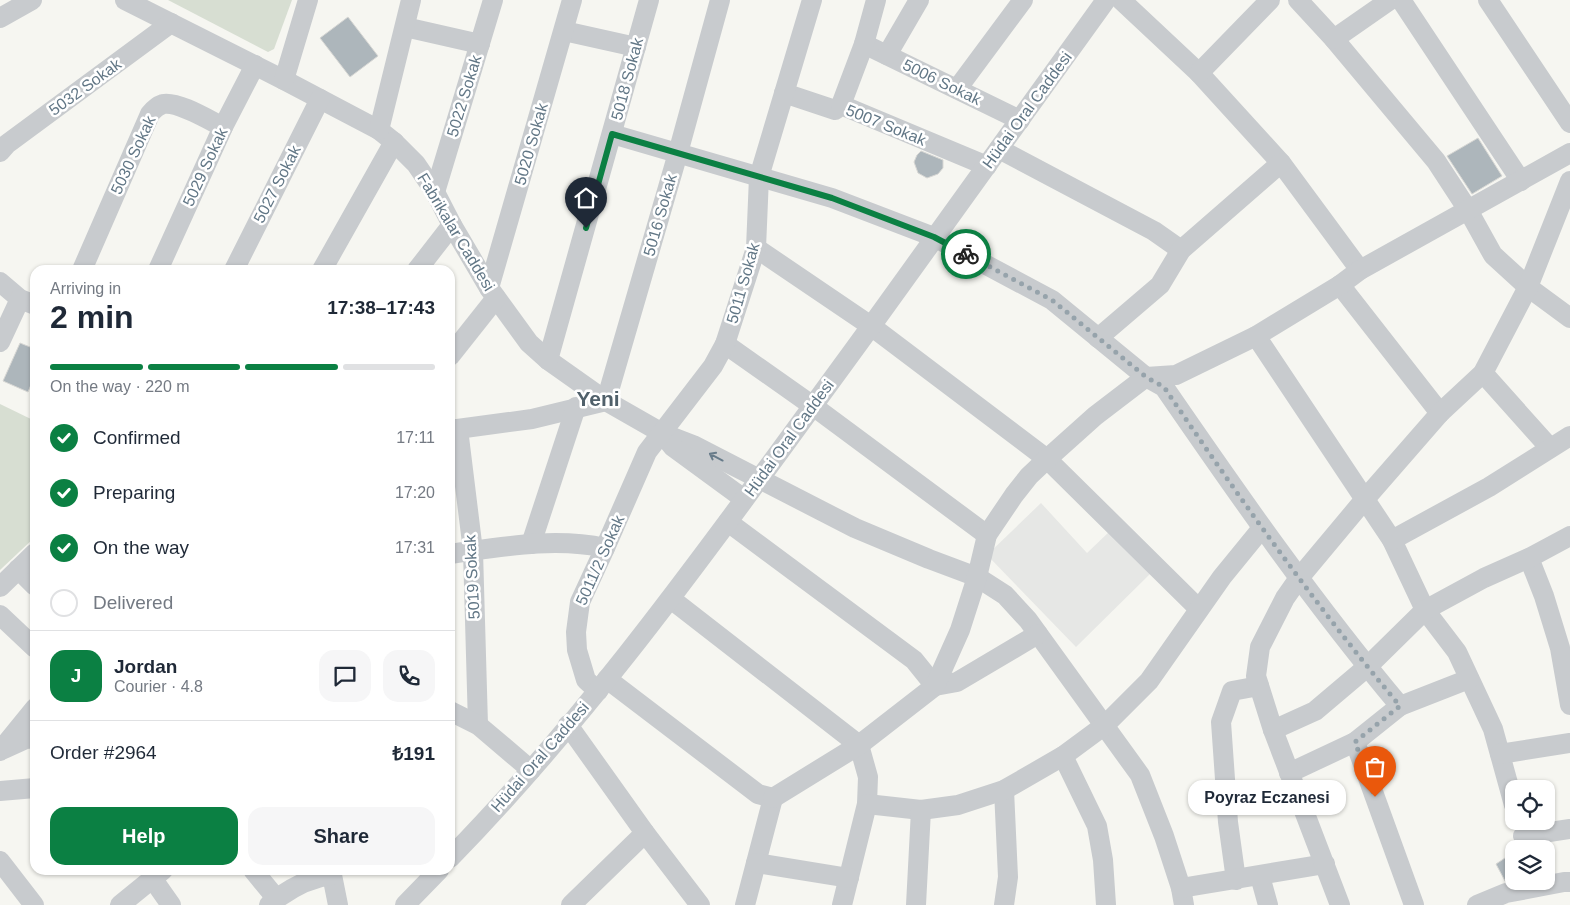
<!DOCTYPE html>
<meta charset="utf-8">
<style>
body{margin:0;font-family:Arial,sans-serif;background:#f6f6f7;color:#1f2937;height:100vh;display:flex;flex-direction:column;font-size:19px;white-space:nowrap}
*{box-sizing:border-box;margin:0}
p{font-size:16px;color:#747a83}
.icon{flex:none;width:28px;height:28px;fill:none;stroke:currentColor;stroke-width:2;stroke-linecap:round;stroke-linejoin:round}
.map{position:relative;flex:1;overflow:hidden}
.sheet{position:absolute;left:30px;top:265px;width:425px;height:610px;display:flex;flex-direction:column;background:#fff;border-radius:15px;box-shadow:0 1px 4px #0004}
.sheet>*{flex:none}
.buttons{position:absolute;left:1505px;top:780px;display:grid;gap:10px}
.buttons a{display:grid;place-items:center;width:50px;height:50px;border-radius:10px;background:#fff;box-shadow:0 1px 4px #0004;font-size:25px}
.pin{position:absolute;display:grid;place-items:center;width:42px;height:42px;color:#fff;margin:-51px -21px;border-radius:50% 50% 50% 0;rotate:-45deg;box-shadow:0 0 5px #0007}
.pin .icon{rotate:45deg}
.courier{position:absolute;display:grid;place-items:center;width:50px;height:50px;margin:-25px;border:4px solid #0b8043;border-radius:50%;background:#fff;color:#222;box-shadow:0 1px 6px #0007}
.bubble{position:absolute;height:35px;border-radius:15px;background:#fff;box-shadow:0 1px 4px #0004;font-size:16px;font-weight:700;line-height:35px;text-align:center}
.summary em{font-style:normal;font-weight:700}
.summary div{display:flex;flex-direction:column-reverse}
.summary{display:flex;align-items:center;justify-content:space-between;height:85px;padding:0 20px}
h1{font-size:32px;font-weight:700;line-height:38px}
.bar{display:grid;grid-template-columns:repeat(4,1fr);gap:8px 5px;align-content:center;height:60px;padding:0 20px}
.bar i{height:6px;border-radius:4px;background:#e0e1e3}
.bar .on{background:#0b8043}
.bar p{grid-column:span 4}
.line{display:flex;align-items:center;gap:12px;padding:0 20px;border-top:1px solid #e0e1e3}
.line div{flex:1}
.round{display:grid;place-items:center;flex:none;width:52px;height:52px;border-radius:15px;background:#f6f6f7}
ol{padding:0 20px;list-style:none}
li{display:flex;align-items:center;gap:15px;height:55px}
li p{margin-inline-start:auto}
li .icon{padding:5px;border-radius:50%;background:#0b8043;color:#fff;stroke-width:4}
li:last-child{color:#747a83}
li i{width:28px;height:28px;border:2px solid #e0e1e3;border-radius:50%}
.primary-button{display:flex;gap:10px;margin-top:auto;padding:10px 20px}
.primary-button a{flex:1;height:58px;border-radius:15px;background:#0b8043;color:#fff;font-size:20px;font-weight:700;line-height:58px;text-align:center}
.primary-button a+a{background:#f6f6f7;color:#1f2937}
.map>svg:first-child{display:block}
.built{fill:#e6e7e5}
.green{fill:#d7ded2}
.building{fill:#adb6bb;stroke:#d7d7d4}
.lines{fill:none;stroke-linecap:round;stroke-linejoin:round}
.minor{stroke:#c8cbce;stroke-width:20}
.oneway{stroke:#677b8a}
.done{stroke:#96a3ab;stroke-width:5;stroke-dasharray:0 9}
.route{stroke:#0b8043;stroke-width:6}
.labels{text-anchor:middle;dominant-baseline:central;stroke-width:5;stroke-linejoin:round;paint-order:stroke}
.street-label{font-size:16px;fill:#627786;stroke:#fff}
.district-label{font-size:21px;font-weight:bold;fill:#50606a;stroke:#fff}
</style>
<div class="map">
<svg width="1570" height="905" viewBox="0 0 1570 905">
<rect width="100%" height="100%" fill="#f6f6f1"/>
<path class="built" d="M 1041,503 L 1087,553 L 1110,531 L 1151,573 L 1076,647 L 987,555 Z"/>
<g class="green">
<path d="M 168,0 L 292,0 L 274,49 L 268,52 Z"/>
<path d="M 0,404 L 35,421 L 35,537 L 0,570 Z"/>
</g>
<g class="building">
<path d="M 348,17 L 378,56 L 350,77 L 320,38 Z"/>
<path d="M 1478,138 L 1502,176 L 1472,194 L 1447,156 Z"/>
<path d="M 921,151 L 943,160 L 943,168 L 938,174 L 927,178 L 918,173 L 914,162 L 917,155 Z"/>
<path d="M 20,343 L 35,349 L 35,375 L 28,392 L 3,381 Z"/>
<path d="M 1514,852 L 1514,879 L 1505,881 L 1496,864 Z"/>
</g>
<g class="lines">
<g class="minor">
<path d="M 125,0 L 284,80 L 379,130 L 394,142 L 416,164 L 435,192 L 452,225 L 489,288 L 529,343 L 548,360 L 606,401 L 662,433 L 693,445 L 855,528 L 929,559 L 977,577 L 1005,595 L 1028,620 L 1140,775 L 1164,836 L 1181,888 L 1184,905"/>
<path d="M 1121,0 L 1199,73 L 1281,163 L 1360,270"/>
<path d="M 1298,0 L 1334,39 L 1436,161 L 1468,210 L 1493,255 L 1528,287 L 1570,318"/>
<path d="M 1401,0 L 1521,181"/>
<path d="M 1488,0 L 1570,123"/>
<path d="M 0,18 L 32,0"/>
<path d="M 405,27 L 480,44"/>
<path d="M 564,31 L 636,47"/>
<path d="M 1334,39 L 1390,0"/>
<path d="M 864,44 L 1020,120"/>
<path d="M 887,55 L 919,0"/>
<path d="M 1199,73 L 1270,0"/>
<path d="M 284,80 L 308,0"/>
<path d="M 957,89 L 1023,0"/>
<path d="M 784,93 L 835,110 L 841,105 L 987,166"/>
<path d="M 841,105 L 864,44 L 876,0"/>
<path d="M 379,130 L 411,0"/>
<path d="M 612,134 L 832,198 L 934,237 L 1052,300 L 1146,377 L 1164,387 C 1239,496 1315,605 1400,706"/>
<path d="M 999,149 L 1154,231 L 1181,250"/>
<path d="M 0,152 L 7,144 L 171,23"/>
<path d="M 435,192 L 493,0"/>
<path d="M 756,248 L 871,326 L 1047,459 L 1199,609"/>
<path d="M 82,270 L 150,114 C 154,109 157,106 163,104 C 178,101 209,120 223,127"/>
<path d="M 158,270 L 223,127 L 255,65"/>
<path d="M 234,270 L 320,99"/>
<path d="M 322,270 L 394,142"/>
<path d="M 417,270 L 452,225"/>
<path d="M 0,282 L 20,299 L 35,305"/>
<path d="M 1340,285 L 1440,413"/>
<path d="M 489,288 L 572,0"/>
<path d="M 1256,336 L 1392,540 L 1425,610 L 1457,652 L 1493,729 L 1514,805"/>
<path d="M 1098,338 L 1160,285 L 1181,250 L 1281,163"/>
<path d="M 0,342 L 20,299"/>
<path d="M 725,344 L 813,406 L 987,535"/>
<path d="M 450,356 L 496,298"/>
<path d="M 548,360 L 649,0"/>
<path d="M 1483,373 L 1550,448"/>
<path d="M 458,429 L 473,551 L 478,725"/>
<path d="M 450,430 L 532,419 L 606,401 L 678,153 L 720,0"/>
<path d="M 669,442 L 673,447 L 744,499"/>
<path d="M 728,522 L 914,660 L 935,686 L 957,682 L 1038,634"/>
<path d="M 1392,540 L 1489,487 L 1570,436"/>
<path d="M 531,544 L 576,407"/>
<path d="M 450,554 C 502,547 554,537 605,548"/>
<path d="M 1529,558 L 1544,596 L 1560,648 L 1570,705"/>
<path d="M 18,569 L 35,586"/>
<path d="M 0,587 L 35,553"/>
<path d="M 671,599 L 859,745 L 868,777 L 867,804 L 842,905"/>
<path d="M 0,615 L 35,648"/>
<path d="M 607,679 L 758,794 L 773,798 L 745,905"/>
<path d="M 598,691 L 586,680 L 577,650 L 576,632 L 580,602 L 605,548 L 647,452 L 713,366 L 725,344 L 756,248 L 759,177 L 812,0"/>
<path d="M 450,711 L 478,725 L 531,770"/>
<path d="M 568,725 L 645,833 L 700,905"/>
<path d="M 1273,730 L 1315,711 L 1367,667 L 1425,610 L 1484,578 L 1529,558 L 1570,536"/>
<path d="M 1355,742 L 1414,905"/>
<path d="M 4,749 L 26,739 L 35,738"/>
<path d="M 0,751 L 35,708"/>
<path d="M 1500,754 L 1570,743"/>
<path d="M 1063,756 L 1097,826 L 1103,860 L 1106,905"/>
<path d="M 1289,773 L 1355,742 L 1400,706 L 1469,679"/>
<path d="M 1004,790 L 1008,877 L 1004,905"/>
<path d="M 0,791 L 35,788"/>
<path d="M 773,798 L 859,745 L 935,686 L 960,630 L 977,577 L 987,535 L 1014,495 L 1029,476 L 1047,459 L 1095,416 L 1146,377 L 1176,375 L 1256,336 L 1340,285 L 1360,270 L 1570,153"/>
<path d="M 867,804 L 921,810 L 958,805 L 1004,790 L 1063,756 L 1105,725 L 1149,681 L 1222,577 L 1262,528"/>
<path d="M 1523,836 L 1570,829"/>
<path d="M 450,858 C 575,730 682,585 788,440 C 895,294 1001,147 1106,0"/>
<path d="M 0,861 L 34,905"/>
<path d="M 756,863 L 849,878"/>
<path d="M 253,870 L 276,898"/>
<path d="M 331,870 L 338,905"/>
<path d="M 1260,876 L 1268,905"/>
<path d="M 152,878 L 171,905"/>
<path d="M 1236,880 L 1228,822 L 1221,722 L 1232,691 L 1259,686"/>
<path d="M 1181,888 L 1325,864"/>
<path d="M 120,905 L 163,870"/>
<path d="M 269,905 C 287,890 308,878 331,875"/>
<path d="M 405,905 L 439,870"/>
<path d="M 571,905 L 645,833"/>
<path d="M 916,905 L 921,810"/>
<path d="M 1340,905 L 1273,730 L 1256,676 L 1260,647 L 1285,598 L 1299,578 L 1365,499 L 1440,413 L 1483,373 L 1528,287 L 1570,181"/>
<path d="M 1477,905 L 1506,893 L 1564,882 L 1570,882"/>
</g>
</g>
<defs><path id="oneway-shaft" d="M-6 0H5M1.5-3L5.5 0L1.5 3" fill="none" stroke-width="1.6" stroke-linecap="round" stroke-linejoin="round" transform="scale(1.25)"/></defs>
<use class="oneway" href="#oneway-shaft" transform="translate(716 457) rotate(-152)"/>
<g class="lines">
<path class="done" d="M 966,254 L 1052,300 L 1146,377 L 1164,387 C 1238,496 1315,605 1400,706 L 1355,742 L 1375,797"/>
<path class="route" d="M 586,228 L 612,134 L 832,198 L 934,237 L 966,254"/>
</g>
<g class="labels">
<g class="street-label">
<text transform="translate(627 79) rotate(-75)">5018 Sokak</text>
<text transform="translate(942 82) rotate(26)">5006 Sokak</text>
<text transform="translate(85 87) rotate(-36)">5032 Sokak</text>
<text transform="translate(464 96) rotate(-73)">5022 Sokak</text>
<text transform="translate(1027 110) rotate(-54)">Hüdai Oral Caddesi</text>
<text transform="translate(886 125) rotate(22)">5007 Sokak</text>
<text transform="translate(531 144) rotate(-74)">5020 Sokak</text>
<text transform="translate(133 155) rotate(-65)">5030 Sokak</text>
<text transform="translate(205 167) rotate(-65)">5029 Sokak</text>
<text transform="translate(277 184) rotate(-63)">5027 Sokak</text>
<text transform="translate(660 215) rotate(-74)">5016 Sokak</text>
<text transform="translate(456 232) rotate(59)">Fabrikalar Caddesi</text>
<text transform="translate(743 283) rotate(-74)">5011 Sokak</text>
<text transform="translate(789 438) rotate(-54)">Hüdai Oral Caddesi</text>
<text transform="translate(600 560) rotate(-66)">5011/2 Sokak</text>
<text transform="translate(472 577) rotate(-93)">5019 Sokak</text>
<text transform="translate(540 757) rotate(-49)">Hüdai Oral Caddesi</text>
</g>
<g class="district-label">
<text x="598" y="398">Yeni</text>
</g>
</g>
</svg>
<div class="buttons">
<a><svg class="icon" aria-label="locate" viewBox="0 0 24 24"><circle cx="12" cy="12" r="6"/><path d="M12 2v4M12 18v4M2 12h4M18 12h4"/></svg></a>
<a><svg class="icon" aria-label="layers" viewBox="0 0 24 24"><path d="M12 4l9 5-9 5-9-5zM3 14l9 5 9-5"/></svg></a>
</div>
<div class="pin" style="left:1375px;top:797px;background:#ea580c"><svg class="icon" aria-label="bag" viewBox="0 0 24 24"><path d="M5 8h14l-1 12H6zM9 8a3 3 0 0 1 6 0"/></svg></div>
<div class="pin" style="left:586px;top:228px;background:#1f2937"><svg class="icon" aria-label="home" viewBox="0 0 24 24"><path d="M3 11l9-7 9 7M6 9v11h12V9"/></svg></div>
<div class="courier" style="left:966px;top:254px"><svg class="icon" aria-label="bike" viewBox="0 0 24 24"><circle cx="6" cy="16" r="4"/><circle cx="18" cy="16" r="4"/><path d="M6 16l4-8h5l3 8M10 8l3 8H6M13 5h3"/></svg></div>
<div class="bubble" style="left:1188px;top:780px;width:158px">Poyraz Eczanesi</div>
<section class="sheet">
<div class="summary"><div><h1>2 min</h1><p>Arriving in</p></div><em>17:38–17:43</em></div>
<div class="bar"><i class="on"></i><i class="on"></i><i class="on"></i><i></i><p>On the way · 220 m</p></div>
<ol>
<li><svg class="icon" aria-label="check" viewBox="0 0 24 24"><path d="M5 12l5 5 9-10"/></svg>Confirmed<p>17:11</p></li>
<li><svg class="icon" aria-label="check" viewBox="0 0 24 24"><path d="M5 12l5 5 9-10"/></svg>Preparing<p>17:20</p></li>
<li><svg class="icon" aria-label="check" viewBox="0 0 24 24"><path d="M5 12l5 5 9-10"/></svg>On the way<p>17:31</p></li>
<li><i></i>Delivered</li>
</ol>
<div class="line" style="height:90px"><b class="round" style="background:#0b8043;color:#fff">J</b><div><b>Jordan</b><p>Courier · 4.8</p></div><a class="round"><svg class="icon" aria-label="chat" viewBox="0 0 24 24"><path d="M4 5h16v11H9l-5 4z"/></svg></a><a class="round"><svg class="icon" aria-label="phone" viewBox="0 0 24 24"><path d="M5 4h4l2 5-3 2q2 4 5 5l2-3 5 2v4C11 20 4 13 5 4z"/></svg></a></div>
<div class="line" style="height:65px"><div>Order #2964</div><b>₺191</b></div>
<div class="primary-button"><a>Help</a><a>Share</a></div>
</section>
</div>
